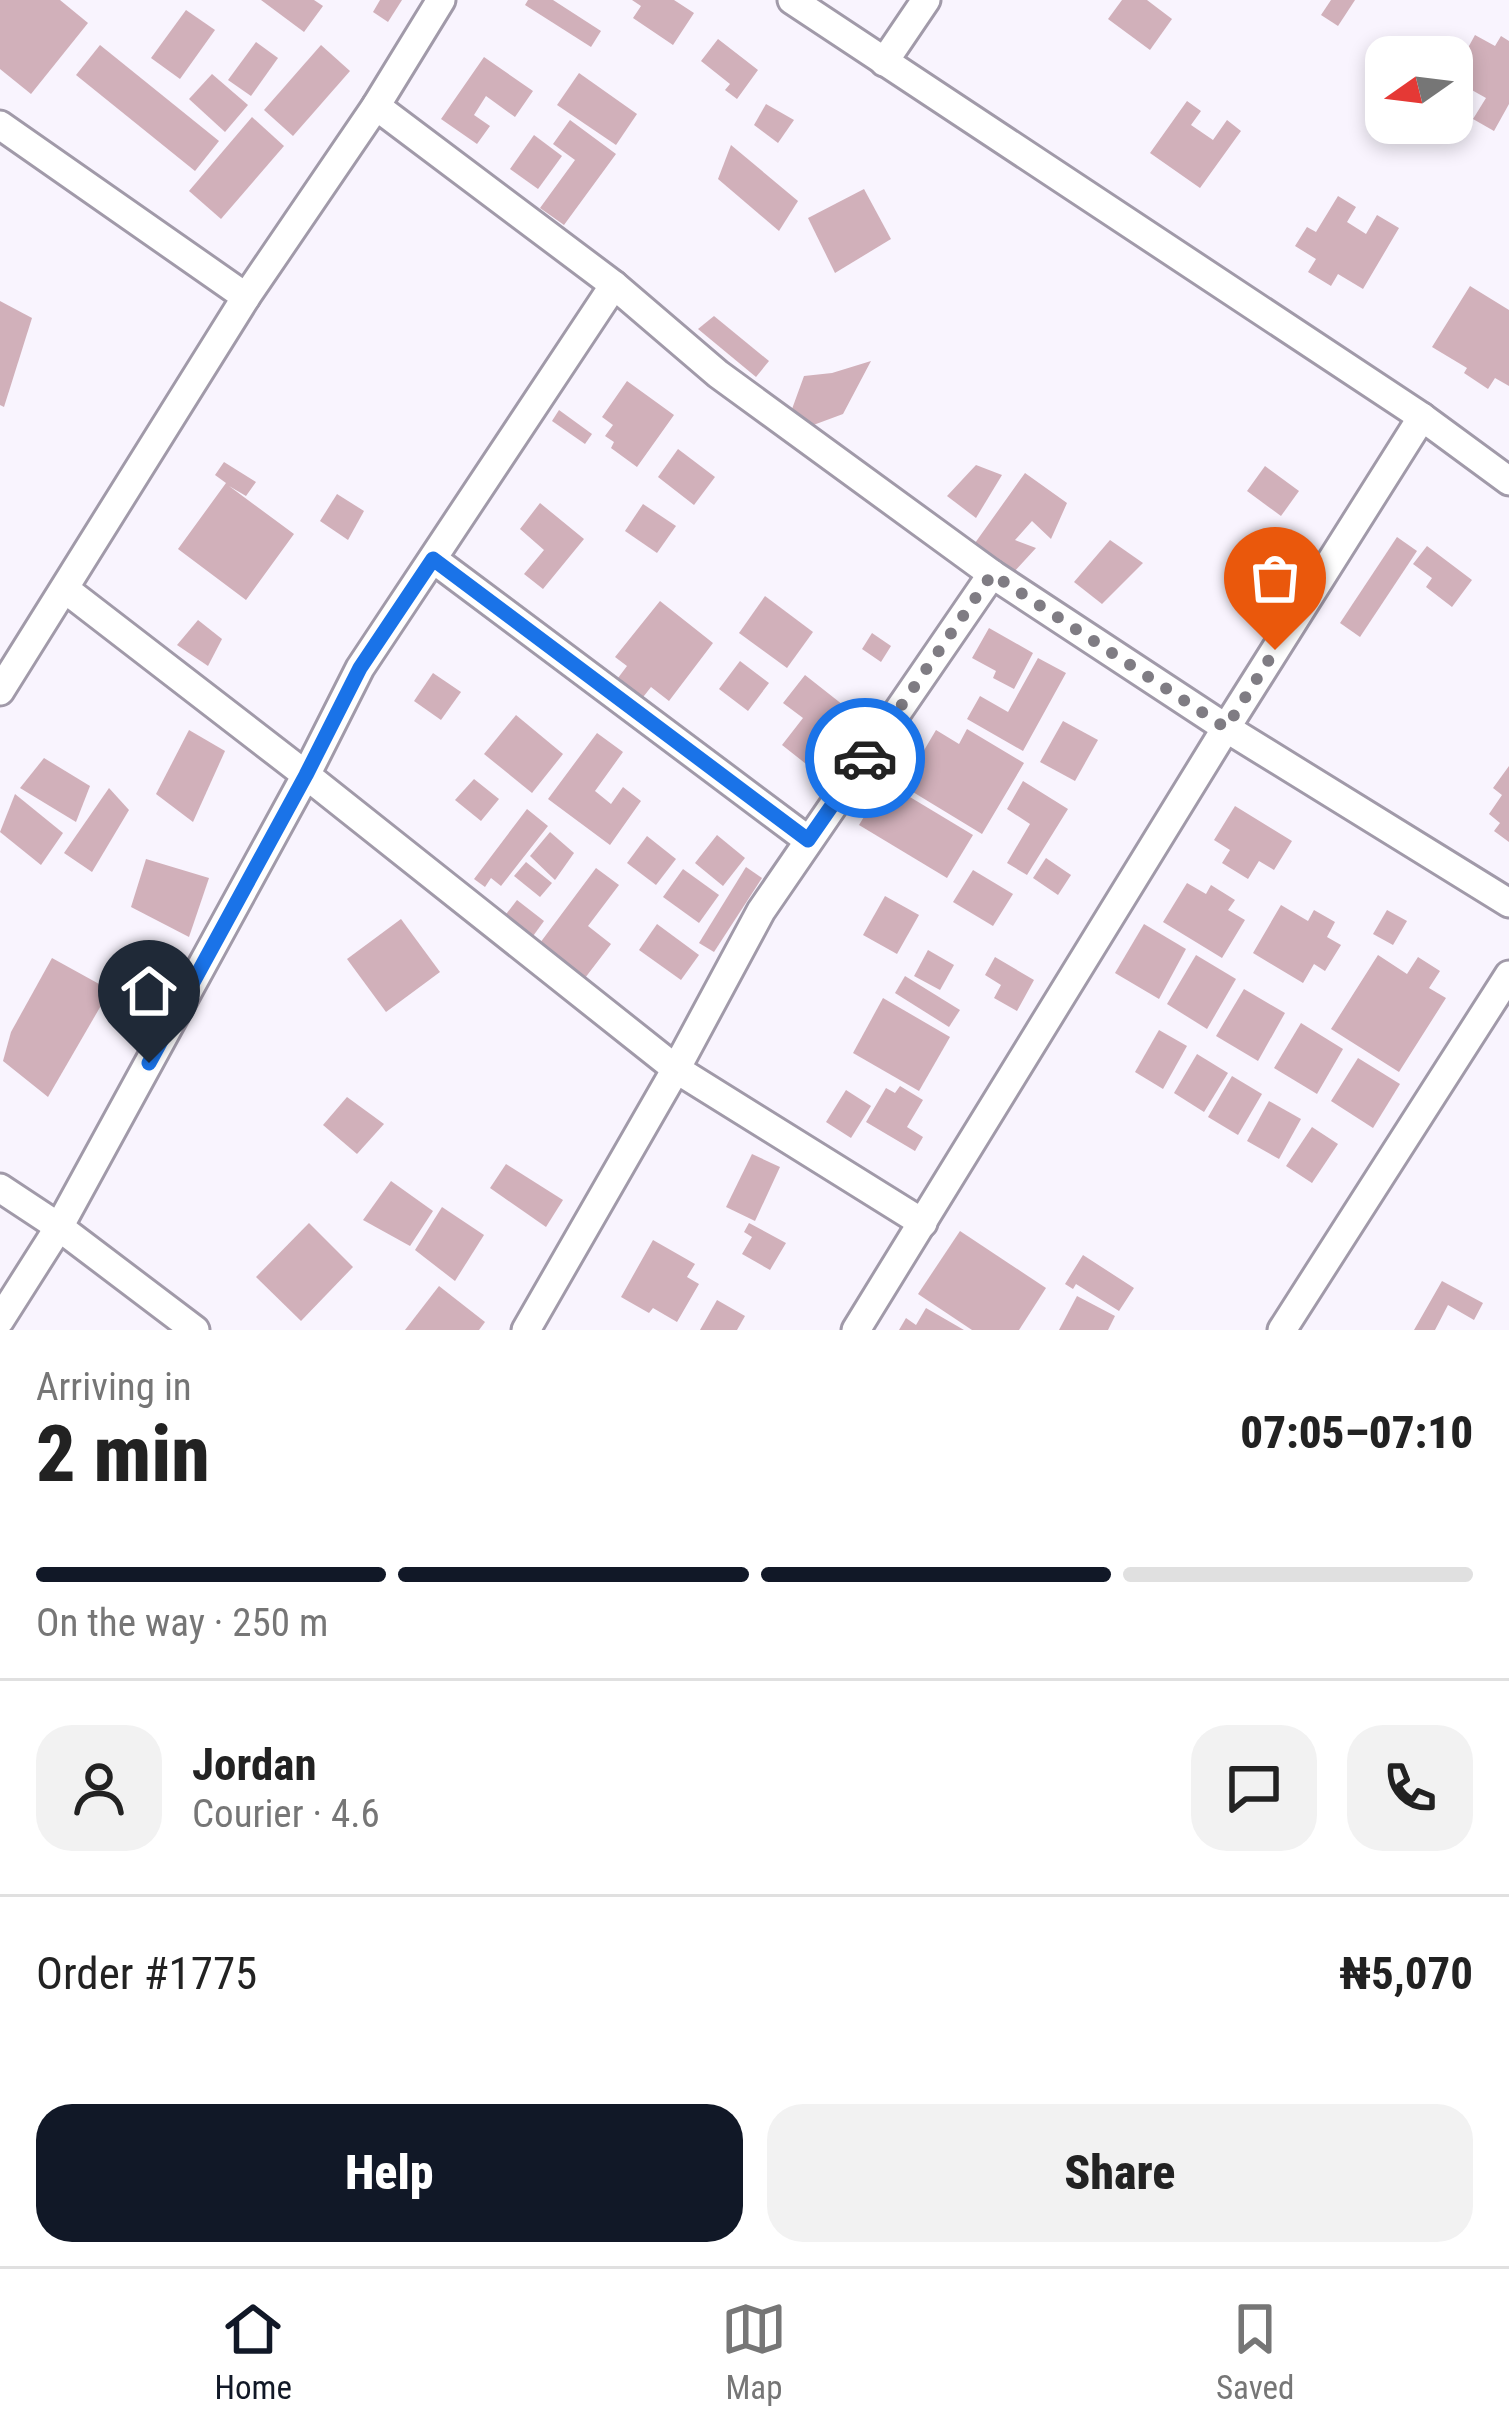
<!DOCTYPE html>
<meta charset="utf-8">
<style>
body{margin:0;font-family:"Roboto Condensed",sans-serif;background:#f2f2f2;color:#222;height:100vh;display:flex;flex-direction:column;font-size:45px;white-space:nowrap}
*{box-sizing:border-box;margin:0}
p{font-size:39px;color:#767676}
.icon{flex:none;width:66px;height:66px;fill:none;stroke:currentColor;stroke-width:2;stroke-linecap:round;stroke-linejoin:round}
.map{position:relative;height:1330px;overflow:hidden}
.sheet{display:flex;flex-direction:column;background:#fff;flex:1}
.sheet>*{flex:none}
.needle{width:78px;rotate:256deg}
.fabs{position:absolute;left:1365px;top:36px;display:grid;gap:24px}
.fabs a{display:grid;place-items:center;width:108px;height:108px;border-radius:24px;background:#fff;box-shadow:0 6px 18px #0003;font-size:60px}
.pin{position:absolute;display:grid;place-items:center;width:102px;height:102px;color:#fff;margin:-123px -51px;border-radius:50% 50% 50% 0;rotate:-45deg;box-shadow:0 0 12px #0007}
.pin .icon{rotate:45deg}
.courier{position:absolute;display:grid;place-items:center;width:120px;height:120px;margin:-60px;border:9px solid #1a73e8;border-radius:50%;background:#fff;color:#222;box-shadow:0 3px 15px #0007}
.summary em{font-style:normal;font-weight:800}
.summary div{display:flex;flex-direction:column-reverse}
.summary{display:flex;align-items:center;justify-content:space-between;height:204px;padding:0 36px}
h1{font-size:78px;font-weight:800;line-height:90px}
.bar{display:grid;grid-template-columns:repeat(4,1fr);gap:18px 12px;align-content:center;height:144px;padding:0 36px}
.bar i{height:15px;border-radius:9px;background:#e0e0e0}
.bar .current{background:#111827}
.bar p{grid-column:span 4}
.line{display:flex;align-items:center;gap:30px;padding:0 36px;border-top:3px solid #e0e0e0}
.line div{flex:1}
.round{display:grid;place-items:center;flex:none;width:126px;height:126px;border-radius:36px;background:#f2f2f2}
.action{display:flex;gap:24px;margin-top:auto;padding:24px 36px}
.action a{flex:1;height:138px;border-radius:36px;background:#111827;color:#fff;font-size:48px;font-weight:800;line-height:138px;text-align:center}
.action a+a{background:#f2f2f2;color:#222}
.tabs{display:flex;justify-content:space-around;align-items:center;height:168px;border-top:3px solid #e0e0e0;background:#fff;font-size:33px;color:#767676}
.tabs a{display:grid;justify-items:center;gap:6px}
.tabs .current{color:#111827}
.map>svg:first-child{display:block}
.building{fill:#d1b0ba}
.lines{fill:none;stroke-linecap:round;stroke-linejoin:round}
.street-casing{stroke:#a19aa9;stroke-width:33}
.street{stroke:#fff;stroke-width:27}
.done{stroke:#7f7c83;stroke-width:12;stroke-dasharray:0 21.6}
.route{stroke:#1a73e8;stroke-width:15}
</style>
<div class="map">
<svg width="1509" height="1330" viewBox="0 0 1509 1330">
<rect width="100%" height="100%" fill="#f9f4fe"/>
<g class="building">
<path d="M 0,0 L 60,0 L 88,23 L 31,94 L 0,69 Z"/>
<path d="M 261,0 L 314,0 L 323,6 L 304,32 Z"/>
<path d="M 380,0 L 402,0 L 388,22 L 373,12 Z"/>
<path d="M 528,0 L 553,0 L 601,31 L 591,47 L 525,5 Z"/>
<path d="M 632,0 L 674,0 L 694,13 L 673,45 L 633,18 L 641,6 Z"/>
<path d="M 1122,0 L 1147,0 L 1172,19 L 1150,50 L 1108,19 Z"/>
<path d="M 1331,0 L 1355,0 L 1338,26 L 1321,15 Z"/>
<path d="M 186,10 L 215,30 L 180,79 L 151,58 Z"/>
<path d="M 1475,35 L 1495,46 L 1501,36 L 1509,41 L 1509,104 L 1494,131 L 1473,119 L 1486,98 L 1470,89 L 1458,111 L 1452,107 L 1452,77 Z"/>
<path d="M 718,39 L 758,70 L 737,99 L 725,90 L 730,84 L 701,61 Z"/>
<path d="M 256,42 L 278,58 L 251,96 L 228,80 Z"/>
<path d="M 100,45 L 219,141 L 195,171 L 76,75 Z"/>
<path d="M 321,45 L 350,71 L 293,136 L 264,110 Z"/>
<path d="M 484,57 L 533,91 L 515,117 L 486,96 L 474,115 L 490,126 L 477,144 L 441,119 Z"/>
<path d="M 579,73 L 637,114 L 616,145 L 557,105 Z"/>
<path d="M 212,74 L 248,105 L 225,132 L 189,99 Z"/>
<path d="M 1187,101 L 1201,111 L 1191,125 L 1213,140 L 1227,120 L 1241,131 L 1200,188 L 1150,153 Z"/>
<path d="M 766,104 L 794,120 L 778,143 L 754,125 Z"/>
<path d="M 252,117 L 284,146 L 221,219 L 189,191 Z"/>
<path d="M 570,120 L 616,154 L 564,225 L 540,208 L 575,160 L 553,144 Z"/>
<path d="M 534,135 L 562,156 L 538,189 L 510,169 Z"/>
<path d="M 731,145 L 798,201 L 779,231 L 718,179 Z"/>
<path d="M 864,189 L 891,239 L 835,273 L 808,218 Z"/>
<path d="M 1338,196 L 1356,207 L 1347,222 L 1366,234 L 1377,215 L 1399,228 L 1363,289 L 1338,274 L 1331,286 L 1308,272 L 1316,259 L 1295,246 L 1307,227 L 1316,232 Z"/>
<path d="M 1470,286 L 1509,310 L 1509,386 L 1495,378 L 1488,389 L 1464,373 L 1467,368 L 1432,347 Z"/>
<path d="M 0,301 L 32,318 L 4,407 L 0,405 Z"/>
<path d="M 714,316 L 769,361 L 756,377 L 698,329 Z"/>
<path d="M 871,361 L 843,414 L 808,427 L 792,409 L 804,376 L 832,373 Z"/>
<path d="M 627,381 L 674,415 L 637,467 L 611,448 L 614,442 L 605,436 L 613,425 L 602,417 Z"/>
<path d="M 559,410 L 592,434 L 585,444 L 552,421 Z"/>
<path d="M 678,449 L 715,477 L 694,505 L 658,477 Z"/>
<path d="M 224,462 L 256,482 L 246,496 L 229,486 L 294,534 L 246,600 L 178,549 L 226,483 L 215,475 Z"/>
<path d="M 976,465 L 1002,475 L 976,518 L 947,496 Z"/>
<path d="M 1265,466 L 1299,491 L 1281,516 L 1247,491 Z"/>
<path d="M 1025,473 L 1067,503 L 1051,539 L 1032,521 L 1015,540 L 1036,548 L 1013,573 L 975,543 Z"/>
<path d="M 337,494 L 364,511 L 348,540 L 320,521 Z"/>
<path d="M 540,503 L 584,539 L 543,589 L 524,574 L 544,550 L 520,529 Z"/>
<path d="M 643,504 L 676,526 L 657,553 L 625,531 Z"/>
<path d="M 1397,537 L 1417,551 L 1360,637 L 1340,623 Z"/>
<path d="M 1110,540 L 1143,563 L 1102,604 L 1074,582 Z"/>
<path d="M 1427,546 L 1472,580 L 1452,607 L 1426,587 L 1432,578 L 1413,564 Z"/>
<path d="M 765,596 L 813,632 L 787,668 L 739,633 Z"/>
<path d="M 660,601 L 713,643 L 669,701 L 651,687 L 640,701 L 615,682 L 627,666 L 615,657 Z"/>
<path d="M 198,620 L 222,639 L 208,666 L 177,645 Z"/>
<path d="M 989,628 L 1033,653 L 1014,689 L 993,678 L 996,671 L 972,658 Z"/>
<path d="M 872,633 L 891,646 L 881,662 L 862,649 Z"/>
<path d="M 1038,658 L 1066,673 L 1023,751 L 967,719 L 980,696 L 1008,712 Z"/>
<path d="M 740,661 L 769,683 L 748,711 L 719,689 Z"/>
<path d="M 433,673 L 461,692 L 441,720 L 414,701 Z"/>
<path d="M 805,675 L 857,716 L 815,771 L 782,745 L 803,718 L 783,703 Z"/>
<path d="M 516,715 L 563,754 L 532,793 L 484,754 Z"/>
<path d="M 1063,721 L 1098,740 L 1075,781 L 1040,762 Z"/>
<path d="M 967,729 L 1024,763 L 982,834 L 903,786 L 936,730 L 959,744 Z"/>
<path d="M 189,730 L 225,751 L 193,822 L 156,794 Z"/>
<path d="M 597,733 L 623,752 L 595,791 L 611,804 L 623,787 L 641,801 L 610,845 L 548,799 Z"/>
<path d="M 44,758 L 90,786 L 76,822 L 20,788 Z"/>
<path d="M 1509,766 L 1509,842 L 1494,831 L 1500,823 L 1489,814 L 1502,795 L 1493,788 Z"/>
<path d="M 474,779 L 499,799 L 481,821 L 455,800 Z"/>
<path d="M 1023,781 L 1068,809 L 1027,875 L 1007,863 L 1030,824 L 1007,809 Z"/>
<path d="M 885,782 L 973,835 L 947,878 L 859,825 Z"/>
<path d="M 109,788 L 129,810 L 92,872 L 64,853 Z"/>
<path d="M 15,794 L 63,833 L 41,865 L 0,832 Z"/>
<path d="M 1235,806 L 1292,841 L 1274,870 L 1259,861 L 1248,879 L 1222,863 L 1230,850 L 1214,840 Z"/>
<path d="M 527,809 L 548,826 L 501,886 L 491,878 L 485,887 L 474,879 Z"/>
<path d="M 550,832 L 574,853 L 555,880 L 530,856 Z"/>
<path d="M 717,835 L 745,858 L 723,886 L 695,863 Z"/>
<path d="M 647,836 L 676,859 L 656,885 L 627,863 Z"/>
<path d="M 1046,858 L 1071,875 L 1058,895 L 1033,878 Z"/>
<path d="M 146,859 L 209,878 L 189,937 L 131,907 Z"/>
<path d="M 526,862 L 552,883 L 540,897 L 514,876 Z"/>
<path d="M 746,867 L 762,878 L 714,952 L 699,943 Z"/>
<path d="M 596,868 L 619,885 L 588,926 L 611,944 L 585,978 L 540,943 Z"/>
<path d="M 683,869 L 719,895 L 699,923 L 663,897 Z"/>
<path d="M 973,870 L 1013,894 L 993,926 L 953,902 Z"/>
<path d="M 1187,883 L 1206,894 L 1211,885 L 1235,900 L 1228,910 L 1245,920 L 1222,958 L 1163,922 Z"/>
<path d="M 885,896 L 919,915 L 897,954 L 863,935 Z"/>
<path d="M 517,900 L 544,921 L 528,943 L 500,922 Z"/>
<path d="M 1281,905 L 1308,921 L 1314,910 L 1335,922 L 1327,937 L 1341,945 L 1325,971 L 1314,964 L 1303,983 L 1253,953 Z"/>
<path d="M 1387,910 L 1407,921 L 1393,945 L 1373,934 Z"/>
<path d="M 401,919 L 440,972 L 386,1012 L 347,959 Z"/>
<path d="M 657,924 L 699,955 L 681,980 L 639,950 Z"/>
<path d="M 1144,924 L 1186,949 L 1159,999 L 1115,973 Z"/>
<path d="M 928,950 L 954,965 L 940,990 L 914,976 Z"/>
<path d="M 1196,955 L 1236,979 L 1207,1029 L 1167,1004 Z"/>
<path d="M 1378,955 L 1407,974 L 1418,957 L 1440,971 L 1429,988 L 1446,998 L 1399,1072 L 1331,1029 Z"/>
<path d="M 995,957 L 1034,980 L 1017,1011 L 994,998 L 1001,985 L 985,975 Z"/>
<path d="M 52,958 L 110,990 L 48,1097 L 3,1061 L 11,1032 Z"/>
<path d="M 905,976 L 960,1010 L 949,1027 L 895,993 Z"/>
<path d="M 1244,989 L 1285,1013 L 1258,1061 L 1216,1036 Z"/>
<path d="M 883,998 L 950,1037 L 919,1091 L 853,1053 Z"/>
<path d="M 1301,1023 L 1343,1049 L 1317,1094 L 1274,1068 Z"/>
<path d="M 1159,1030 L 1187,1046 L 1163,1089 L 1135,1072 Z"/>
<path d="M 1197,1054 L 1228,1073 L 1204,1112 L 1174,1093 Z"/>
<path d="M 1358,1058 L 1400,1084 L 1373,1128 L 1331,1101 Z"/>
<path d="M 1232,1076 L 1262,1094 L 1238,1135 L 1208,1117 Z"/>
<path d="M 900,1086 L 923,1100 L 907,1127 L 923,1137 L 915,1151 L 866,1122 L 886,1088 L 895,1093 Z"/>
<path d="M 846,1090 L 871,1106 L 851,1138 L 826,1122 Z"/>
<path d="M 347,1097 L 384,1124 L 357,1154 L 323,1125 Z"/>
<path d="M 1269,1101 L 1301,1119 L 1279,1159 L 1247,1141 Z"/>
<path d="M 1312,1127 L 1338,1144 L 1312,1183 L 1286,1166 Z"/>
<path d="M 752,1154 L 780,1167 L 755,1221 L 726,1207 Z"/>
<path d="M 506,1164 L 563,1200 L 546,1227 L 490,1188 Z"/>
<path d="M 391,1181 L 433,1211 L 410,1246 L 363,1220 Z"/>
<path d="M 442,1207 L 484,1235 L 455,1281 L 415,1250 Z"/>
<path d="M 309,1223 L 353,1267 L 301,1321 L 256,1277 Z"/>
<path d="M 749,1223 L 786,1243 L 770,1270 L 742,1254 L 752,1237 L 744,1232 Z"/>
<path d="M 960,1231 L 1046,1288 L 1019,1330 L 972,1330 L 918,1294 Z"/>
<path d="M 653,1240 L 695,1264 L 687,1277 L 699,1284 L 677,1322 L 653,1308 L 649,1313 L 621,1297 Z"/>
<path d="M 1083,1255 L 1134,1288 L 1119,1311 L 1076,1284 L 1073,1289 L 1065,1284 Z"/>
<path d="M 1442,1281 L 1483,1303 L 1474,1320 L 1448,1305 L 1435,1330 L 1414,1330 Z"/>
<path d="M 439,1286 L 485,1322 L 479,1330 L 405,1330 Z"/>
<path d="M 1077,1296 L 1115,1316 L 1108,1330 L 1059,1330 Z"/>
<path d="M 717,1300 L 745,1316 L 737,1330 L 700,1330 Z"/>
<path d="M 926,1308 L 964,1330 L 899,1330 L 906,1318 L 916,1325 Z"/>
</g>
<g class="lines">
<defs>
<g id="street">
<path d="M 792,0 L 1422,417 L 1509,481"/>
<path d="M 884,62 L 926,0"/>
<path d="M 376,106 L 614,285 L 718,374 L 992,574 L 1226,728 L 1509,903"/>
<path d="M 0,125 L 246,297"/>
<path d="M 433,559 L 808,840"/>
<path d="M 65,589 L 306,775 L 676,1069 L 923,1223"/>
<path d="M 0,691 L 246,297 L 376,106 L 441,0"/>
<path d="M 0,1188 L 59,1227 L 195,1330"/>
<path d="M 0,1320 L 59,1227 L 306,775 L 360,668 L 614,285"/>
<path d="M 526,1330 L 676,1069 L 761,911 L 992,574"/>
<path d="M 856,1330 L 1226,728 L 1422,417"/>
<path d="M 1282,1330 L 1509,975"/>
</g>
</defs>
<use href="#street" class="street-casing"/>
<use href="#street" class="street"/>
</g>
<g class="lines">
<path class="done" d="M 865,758 L 992,574 L 1226,728 L 1275,650"/>
<path class="route" d="M 149,1063 L 306,775 L 360,668 L 433,559 L 808,840 L 865,758"/>
</g>
</svg>
<div class="fabs">
<a><svg class="needle" viewBox="-14 -14 28 28"><path d="M0-13l5 13h-10z" fill="#e53935"/><path d="M0 13l5-13h-10z" fill="#767676"/></svg></a>
</div>
<div class="pin" style="left:1275px;top:650px;background:#ea580c"><svg class="icon" aria-label="bag" viewBox="0 0 24 24"><path d="M5 8h14l-1 12H6zM9 8a3 3 0 0 1 6 0"/></svg></div>
<div class="pin" style="left:149px;top:1063px;background:#1f2937"><svg class="icon" aria-label="home" viewBox="0 0 24 24"><path d="M3 11l9-7 9 7M6 9v11h12V9"/></svg></div>
<div class="courier" style="left:865px;top:758px"><svg class="icon" aria-label="car" viewBox="0 0 24 24"><path d="M5 17H2v-5l4-1 3-4h7l3 4 3 1v5h-3M9 17h6M6 11h13"/><circle cx="7" cy="17" r="2"/><circle cx="17" cy="17" r="2"/></svg></div>
</div>
<section class="sheet">
<div class="summary"><div><h1>2 min</h1><p>Arriving in</p></div><em>07:05–07:10</em></div>
<div class="bar"><i class="current"></i><i class="current"></i><i class="current"></i><i></i><p>On the way · 250 m</p></div>
<div class="line" style="height:216px"><a class="round"><svg class="icon" aria-label="person" viewBox="0 0 24 24"><circle cx="12" cy="8" r="4"/><path d="M4 21q1-7 8-7t8 7"/></svg></a><div><b>Jordan</b><p>Courier · 4.6</p></div><a class="round"><svg class="icon" aria-label="chat" viewBox="0 0 24 24"><path d="M4 5h16v11H9l-5 4z"/></svg></a><a class="round"><svg class="icon" aria-label="phone" viewBox="0 0 24 24"><path d="M5 4h4l2 5-3 2q2 4 5 5l2-3 5 2v4C11 20 4 13 5 4z"/></svg></a></div>
<div class="line" style="height:156px"><div>Order #1775</div><b>₦5,070</b></div>
<div class="action"><a>Help</a><a>Share</a></div>
</section>
<nav class="tabs">
<a class="current"><svg class="icon" aria-label="home" viewBox="0 0 24 24"><path d="M3 11l9-7 9 7M6 9v11h12V9"/></svg>Home</a>
<a><svg class="icon" aria-label="map" viewBox="0 0 24 24"><path d="M3 6l6-2 6 2 6-2v14l-6 2-6-2-6 2zM9 4v14M15 6v14"/></svg>Map</a>
<a><svg class="icon" aria-label="saved" viewBox="0 0 24 24"><path d="M7 4h10v16l-5-4-5 4z"/></svg>Saved</a>
</nav>
